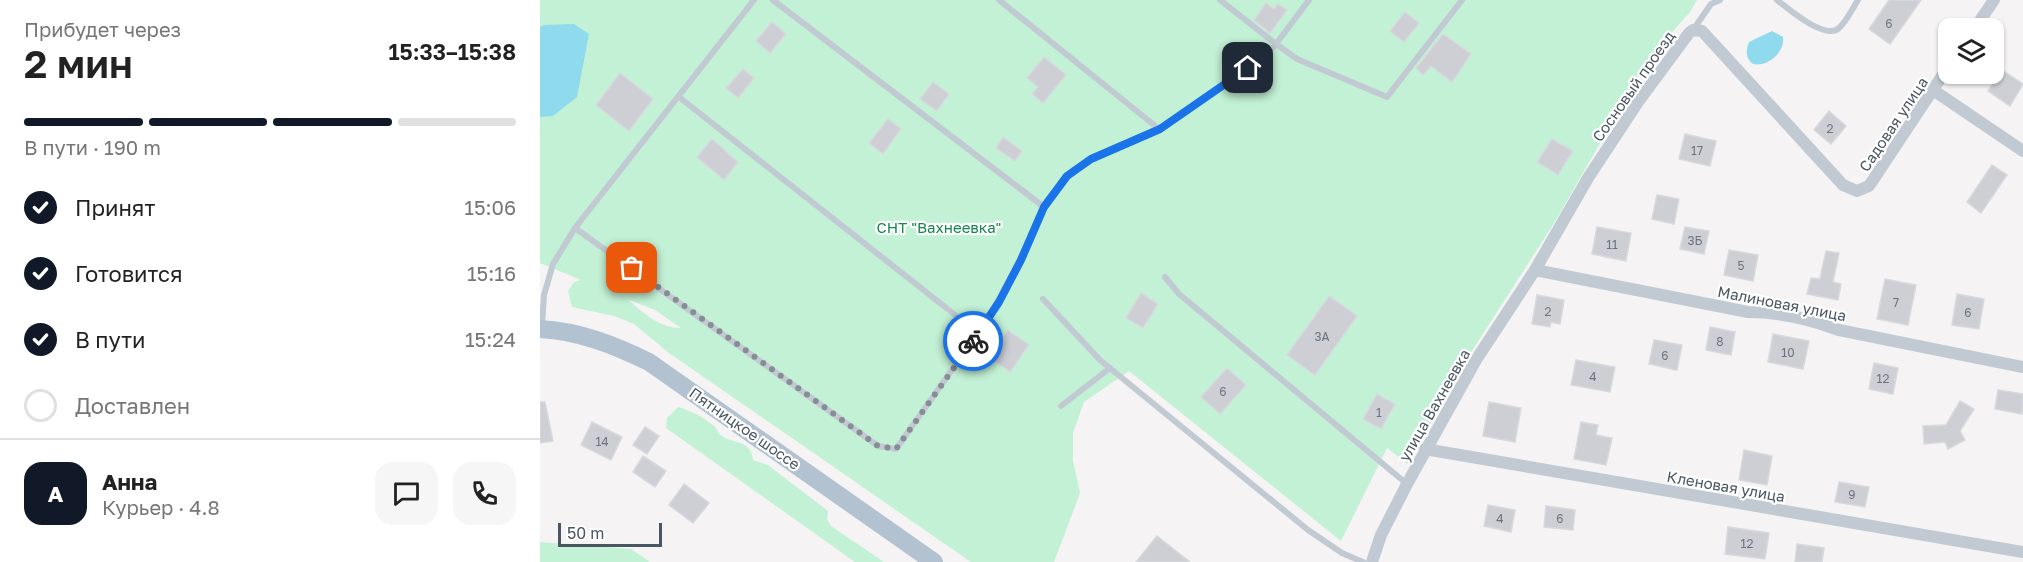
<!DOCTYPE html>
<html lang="ru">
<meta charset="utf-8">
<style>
body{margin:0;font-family:"Golos Text",sans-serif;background:#f6f6f6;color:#222;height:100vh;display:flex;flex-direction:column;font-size:22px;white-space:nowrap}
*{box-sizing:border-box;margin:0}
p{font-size:20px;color:#767676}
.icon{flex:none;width:33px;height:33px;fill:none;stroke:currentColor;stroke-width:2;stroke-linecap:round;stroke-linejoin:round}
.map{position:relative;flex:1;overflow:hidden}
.panel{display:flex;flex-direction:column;background:#fff;width:540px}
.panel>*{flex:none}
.tools{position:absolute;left:1398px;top:18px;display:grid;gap:12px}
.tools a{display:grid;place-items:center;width:66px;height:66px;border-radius:12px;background:#fff;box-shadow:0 2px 4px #0004;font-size:30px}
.scale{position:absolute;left:18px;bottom:15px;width:104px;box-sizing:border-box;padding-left:6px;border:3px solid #4a5661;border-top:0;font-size:16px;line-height:21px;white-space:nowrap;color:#4a5661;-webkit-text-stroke:4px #fff;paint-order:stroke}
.pin{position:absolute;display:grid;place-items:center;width:51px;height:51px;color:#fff;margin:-26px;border-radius:12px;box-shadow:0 3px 9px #0006}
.courier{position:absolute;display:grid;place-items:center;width:60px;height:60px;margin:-30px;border:4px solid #1a73e8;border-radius:50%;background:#fff;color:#222;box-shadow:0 2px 8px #0007}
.summary em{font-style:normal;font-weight:600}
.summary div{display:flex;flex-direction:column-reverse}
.summary{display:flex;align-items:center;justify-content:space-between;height:102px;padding:0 24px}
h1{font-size:39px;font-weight:600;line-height:45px}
.bar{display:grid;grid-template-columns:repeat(4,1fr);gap:9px 6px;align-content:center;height:72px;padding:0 24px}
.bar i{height:8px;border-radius:4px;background:#e0e0e0}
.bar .current{background:#111827}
.bar p{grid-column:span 4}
.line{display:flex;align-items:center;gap:15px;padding:0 24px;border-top:2px solid #e0e0e0}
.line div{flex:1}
.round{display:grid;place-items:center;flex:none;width:63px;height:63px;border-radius:18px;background:#f6f6f6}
ol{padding:0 24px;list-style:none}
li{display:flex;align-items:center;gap:18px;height:66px}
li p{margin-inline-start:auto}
li .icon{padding:6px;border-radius:50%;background:#111827;color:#fff;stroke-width:4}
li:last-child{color:#767676}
li i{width:33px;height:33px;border:3px solid #e0e0e0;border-radius:50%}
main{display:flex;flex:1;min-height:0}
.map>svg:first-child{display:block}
.green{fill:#c3f1d5;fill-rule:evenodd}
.water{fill:#90daee}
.building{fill:#cdcfd5;stroke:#d7d9de;stroke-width:1.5}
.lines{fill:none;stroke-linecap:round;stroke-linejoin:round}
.lane{stroke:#c1cad2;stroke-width:6}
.street{stroke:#c1cad2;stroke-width:12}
.primary{stroke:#b3c2d1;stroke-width:18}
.done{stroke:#868d94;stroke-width:6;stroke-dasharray:0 10.8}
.route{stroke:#1a73e8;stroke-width:8}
.labels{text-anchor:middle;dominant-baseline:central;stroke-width:4.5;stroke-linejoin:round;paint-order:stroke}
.number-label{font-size:12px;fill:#6b747e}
.street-label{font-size:15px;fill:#4a5661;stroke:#fff}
.park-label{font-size:15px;fill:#17864f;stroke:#fff}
</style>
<main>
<section class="panel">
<div class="summary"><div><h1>2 мин</h1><p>Прибудет через</p></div><em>15:33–15:38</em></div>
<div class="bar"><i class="current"></i><i class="current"></i><i class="current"></i><i></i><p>В пути · 190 m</p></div>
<ol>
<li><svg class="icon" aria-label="check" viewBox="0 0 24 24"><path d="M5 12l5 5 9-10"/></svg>Принят<p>15:06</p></li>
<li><svg class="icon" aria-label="check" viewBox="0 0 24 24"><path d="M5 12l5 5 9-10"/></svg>Готовится<p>15:16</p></li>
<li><svg class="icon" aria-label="check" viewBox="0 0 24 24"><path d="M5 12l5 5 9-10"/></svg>В пути<p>15:24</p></li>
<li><i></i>Доставлен</li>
</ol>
<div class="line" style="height:108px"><b class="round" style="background:#111827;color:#fff">А</b><div><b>Анна</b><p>Курьер · 4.8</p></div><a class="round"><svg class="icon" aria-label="chat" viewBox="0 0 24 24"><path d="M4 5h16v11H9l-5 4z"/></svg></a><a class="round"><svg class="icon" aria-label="phone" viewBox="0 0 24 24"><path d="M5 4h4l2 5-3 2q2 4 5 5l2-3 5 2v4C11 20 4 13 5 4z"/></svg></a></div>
</section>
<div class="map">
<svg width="1483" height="562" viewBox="0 0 1483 562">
<rect width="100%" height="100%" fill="#f5f3f3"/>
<g class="green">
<path d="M 0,0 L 1157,0 L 1150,12 L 1109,58 L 1016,220 L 930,354 L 868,464 L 847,448 L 801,541 L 589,371 L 544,402 L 533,433 L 533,460 L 540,493 L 514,562 L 431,562 L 129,353 L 94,324 L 74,316 L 32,307 L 28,291 L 34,282 L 41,280 L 0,263 ZM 87,299 L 115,310 L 141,328 C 119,328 104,313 87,299 Z"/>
<path d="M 138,407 C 150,410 163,417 173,425 C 177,428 177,433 182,436 C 195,445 211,439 213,460 L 228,465 L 288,511 L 287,519 L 291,526 L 344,562 L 315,562 L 126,428 L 127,418 Z"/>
<path d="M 0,542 L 91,549 L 110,562 L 0,562 Z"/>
</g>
<g class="water">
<path d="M 34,24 L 49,34 L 37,97 L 13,116 L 0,117 L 0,27 L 4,25 Z"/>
<path d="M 1232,31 L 1243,37 C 1245,52 1228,67 1213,64 C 1205,58 1206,50 1209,42 Z"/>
</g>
<g class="building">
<path d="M 1349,0 L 1381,0 L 1350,44 L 1329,29 Z"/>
<path d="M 726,3 L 734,9 L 738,4 L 747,10 L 730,33 L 714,20 Z"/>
<path d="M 865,12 L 879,23 L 864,42 L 850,31 Z"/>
<path d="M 232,22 L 246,34 L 230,53 L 216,41 Z"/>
<path d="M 903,34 L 931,54 L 912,82 L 891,66 L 883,75 L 876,68 Z"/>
<path d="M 504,57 L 526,75 L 503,103 L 492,94 L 498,87 L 487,78 Z"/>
<path d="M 203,69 L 214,78 L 198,98 L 186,88 Z"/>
<path d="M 1462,70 L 1483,84 L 1470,106 L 1448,91 Z"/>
<path d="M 80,73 L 113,99 L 89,131 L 56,105 Z"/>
<path d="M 393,82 L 409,94 L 397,111 L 380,99 Z"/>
<path d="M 1289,111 L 1306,126 L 1291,144 L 1274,130 Z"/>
<path d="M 348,119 L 361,129 L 343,154 L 329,143 Z"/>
<path d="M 1145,134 L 1176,141 L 1170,166 L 1139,159 Z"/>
<path d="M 463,137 L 482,151 L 475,161 L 456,148 Z"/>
<path d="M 172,139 L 198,162 L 184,180 L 157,157 Z"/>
<path d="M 1012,139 L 1033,151 L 1018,175 L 997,162 Z"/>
<path d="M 1452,165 L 1467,175 L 1441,213 L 1427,202 Z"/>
<path d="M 1117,195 L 1139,199 L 1134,224 L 1112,219 Z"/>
<path d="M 1057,227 L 1091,233 L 1086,261 L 1052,254 Z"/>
<path d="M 1145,227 L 1169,231 L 1164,254 L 1140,249 Z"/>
<path d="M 1189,250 L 1218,255 L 1213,281 L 1184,275 Z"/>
<path d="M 1286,251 L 1299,253 L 1293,282 L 1301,284 L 1298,300 L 1267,294 L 1271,278 L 1280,279 Z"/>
<path d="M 1345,279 L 1376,285 L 1368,325 L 1337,319 Z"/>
<path d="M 601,293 L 618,304 L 603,328 L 586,318 Z"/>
<path d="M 1417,294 L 1444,299 L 1439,329 L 1412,325 Z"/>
<path d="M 997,295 L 1024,300 L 1020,324 L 1011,322 L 1010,327 L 992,324 Z"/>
<path d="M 789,296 L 817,316 L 775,375 L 747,355 Z"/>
<path d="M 1170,327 L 1195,332 L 1191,355 L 1166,350 Z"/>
<path d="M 468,330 L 489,345 L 470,372 L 449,357 Z"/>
<path d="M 1233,334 L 1269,341 L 1263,369 L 1228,362 Z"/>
<path d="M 1114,340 L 1142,345 L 1137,370 L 1109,364 Z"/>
<path d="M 1036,360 L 1075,367 L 1070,392 L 1031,385 Z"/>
<path d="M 1334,363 L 1358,368 L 1353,394 L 1329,389 Z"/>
<path d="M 687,368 L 706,385 L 680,414 L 661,397 Z"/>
<path d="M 1458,390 L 1483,394 L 1482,414 L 1455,409 Z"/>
<path d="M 837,394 L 855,404 L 841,429 L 823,419 Z"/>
<path d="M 1420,401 L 1434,409 L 1420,431 L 1425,440 L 1408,449 L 1405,442 L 1384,444 L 1383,426 L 1406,425 Z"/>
<path d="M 0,402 L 5,402 L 13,441 L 0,443 Z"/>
<path d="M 949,402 L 981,408 L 975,442 L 943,436 Z"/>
<path d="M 52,422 L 82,437 L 71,460 L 41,445 Z"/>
<path d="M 1041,422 L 1058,425 L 1056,435 L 1072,438 L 1066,465 L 1034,459 Z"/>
<path d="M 105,427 L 119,436 L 107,454 L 93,445 Z"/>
<path d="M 1204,450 L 1232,456 L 1227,485 L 1199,480 Z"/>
<path d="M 103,456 L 126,471 L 115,487 L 93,472 Z"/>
<path d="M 1299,482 L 1329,487 L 1325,507 L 1295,502 Z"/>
<path d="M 144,484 L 169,503 L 153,523 L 129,505 Z"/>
<path d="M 948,505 L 975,510 L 971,532 L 944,526 Z"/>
<path d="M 1006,506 L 1035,510 L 1033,530 L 1004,527 Z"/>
<path d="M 1188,527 L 1229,533 L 1225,559 L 1185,554 Z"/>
<path d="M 617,536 L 650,562 L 596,562 Z"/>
<path d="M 1257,544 L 1284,548 L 1282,562 L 1255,562 Z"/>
</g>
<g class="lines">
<g class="lane">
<path d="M 233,0 L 504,207 C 485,251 465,293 438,333"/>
<path d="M 459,0 L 619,129 L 551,159 L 527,176 L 504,207"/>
<path d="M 769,0 L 736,44 L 757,59 L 847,97 L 922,0"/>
<path d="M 1237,0 C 1249,9 1285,41 1299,28 C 1307,21 1312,9 1318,0"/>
<path d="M 1153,30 L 1171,4 L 1180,0"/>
<path d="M 619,129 L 726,55 L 736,44 L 680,0"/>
<path d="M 35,228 L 338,446 L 356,449 L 438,333 L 139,97"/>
<path d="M 625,277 L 639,294 L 867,484"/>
<path d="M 503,299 L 560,360 L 768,530 L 802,553 L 823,562"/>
<path d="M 2,326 L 4,295 L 13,264 L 35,228 L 214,0"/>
<path d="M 521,406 L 570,368"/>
</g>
<g class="street">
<path d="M 1435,28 L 1454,0"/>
<path d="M 1393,90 L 1483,151"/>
<path d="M 995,270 L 1208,312 C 1238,312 1272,320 1299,330 L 1483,367"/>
<path d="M 885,449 L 1483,552"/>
<path d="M 832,562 L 841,535 L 867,484 L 936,360 L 995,270 L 1048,178 L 1098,102 L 1149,33 L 1153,30 L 1162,31 L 1303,185 L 1317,191 L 1329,186 L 1408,67"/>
</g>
<path class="primary" d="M 0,329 C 39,331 74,345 109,362 L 394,562"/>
</g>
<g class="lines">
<path class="done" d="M 92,268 L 338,446 L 356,449 L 433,341"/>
<path class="route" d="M 433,341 L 459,302 L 481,260 L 504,207 L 527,176 L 551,159 L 620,129 L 708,68"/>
</g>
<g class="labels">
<g class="number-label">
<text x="1349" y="23">6</text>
<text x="1290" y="128">2</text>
<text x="1157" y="150">17</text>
<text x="1155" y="240">3Б</text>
<text x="1072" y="244">11</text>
<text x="1201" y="265">5</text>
<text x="1356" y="302">7</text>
<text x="1008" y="311">2</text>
<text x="1428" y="312">6</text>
<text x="782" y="336">3А</text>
<text x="1180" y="341">8</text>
<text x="1248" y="352">10</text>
<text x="1125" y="355">6</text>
<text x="1053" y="376">4</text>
<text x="1343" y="378">12</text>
<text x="683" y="391">6</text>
<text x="839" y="412">1</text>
<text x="62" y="441">14</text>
<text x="1312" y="494">9</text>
<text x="960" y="518">4</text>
<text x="1020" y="518">6</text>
<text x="1207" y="543">12</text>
</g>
<g class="street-label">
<text transform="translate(1093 86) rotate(-55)">Сосновый проезд</text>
<text transform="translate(1353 124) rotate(-56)">Садовая улица</text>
<text transform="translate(1242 303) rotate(11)">Малиновая улица</text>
<text transform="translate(894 405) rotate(-60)">улица Вахнеевка</text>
<text transform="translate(205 428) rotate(35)">Пятницкое шоссе</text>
<text transform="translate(1186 486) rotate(10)">Кленовая улица</text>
</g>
<g class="park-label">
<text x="399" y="227">СНТ "Вахнеевка"</text>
</g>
</g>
</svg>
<div class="tools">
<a><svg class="icon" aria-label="layers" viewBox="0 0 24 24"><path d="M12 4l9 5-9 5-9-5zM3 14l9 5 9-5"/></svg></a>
</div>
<div class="scale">50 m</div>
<div class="pin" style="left:92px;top:268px;background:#ea580c"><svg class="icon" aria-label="bag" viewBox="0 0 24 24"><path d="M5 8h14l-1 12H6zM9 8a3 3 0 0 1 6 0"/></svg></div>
<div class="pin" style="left:708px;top:68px;background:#1f2937"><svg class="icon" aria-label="home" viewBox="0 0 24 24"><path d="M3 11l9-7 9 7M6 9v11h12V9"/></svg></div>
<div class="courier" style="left:433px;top:341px"><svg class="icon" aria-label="bike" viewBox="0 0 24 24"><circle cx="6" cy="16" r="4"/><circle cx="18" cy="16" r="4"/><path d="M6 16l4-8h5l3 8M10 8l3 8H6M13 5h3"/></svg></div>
</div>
</main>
